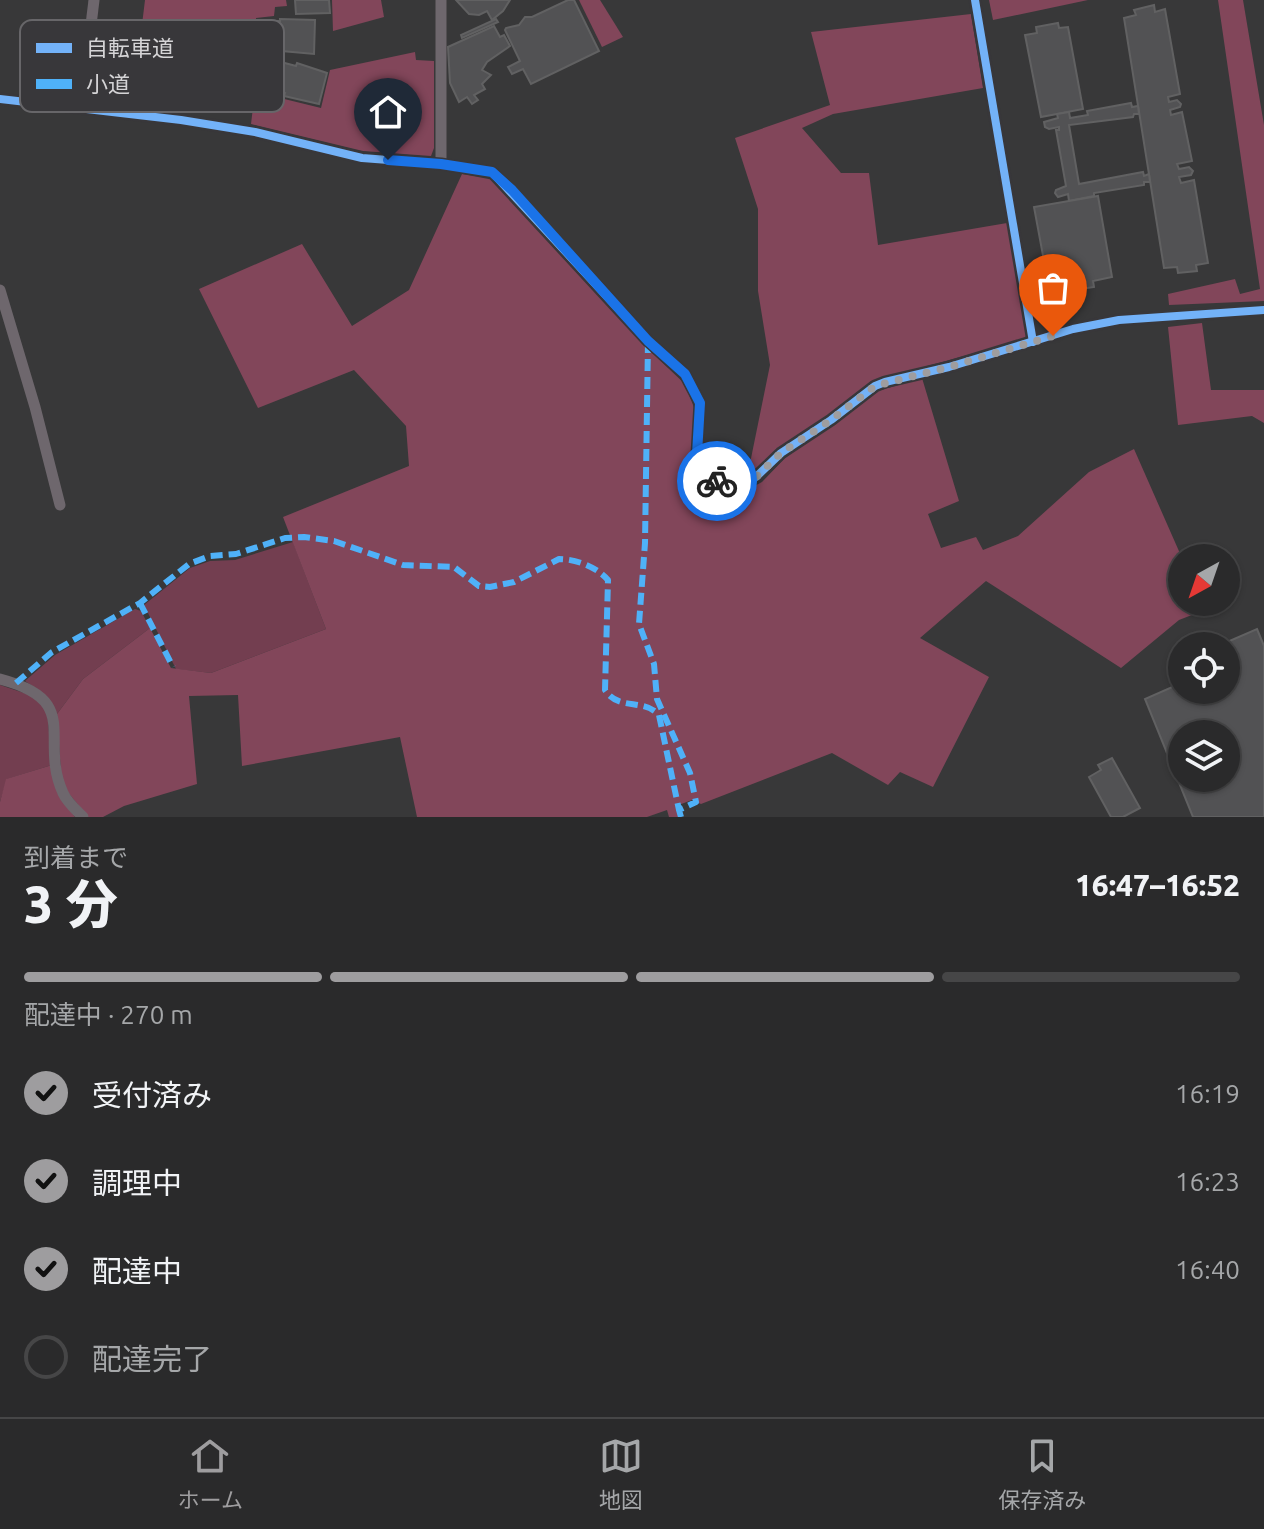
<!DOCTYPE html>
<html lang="ja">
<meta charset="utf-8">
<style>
body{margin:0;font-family:Ubuntu,"Noto Sans JP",sans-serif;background:#323233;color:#f1f3f6;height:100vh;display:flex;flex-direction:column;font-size:30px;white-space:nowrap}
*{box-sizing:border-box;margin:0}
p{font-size:26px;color:#a5a7a9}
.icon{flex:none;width:44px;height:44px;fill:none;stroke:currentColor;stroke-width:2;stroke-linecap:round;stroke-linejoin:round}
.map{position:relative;height:817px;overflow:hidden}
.side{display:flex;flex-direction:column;background:#2a2a2b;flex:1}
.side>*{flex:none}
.needle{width:52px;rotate:220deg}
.controls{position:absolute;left:1168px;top:544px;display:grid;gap:16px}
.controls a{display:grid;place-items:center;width:72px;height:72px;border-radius:50%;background:#2a2a2b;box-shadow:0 2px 6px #0004,0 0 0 2px #464647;font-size:40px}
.pin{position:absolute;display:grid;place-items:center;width:68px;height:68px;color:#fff;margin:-82px -34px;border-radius:50% 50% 50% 0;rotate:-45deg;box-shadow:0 0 8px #0007}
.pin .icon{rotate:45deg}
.courier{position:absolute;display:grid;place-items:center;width:80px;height:80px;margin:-40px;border:6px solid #1a73e8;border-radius:50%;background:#fff;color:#222;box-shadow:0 2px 10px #0007}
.head em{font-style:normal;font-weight:800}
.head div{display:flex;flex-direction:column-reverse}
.head{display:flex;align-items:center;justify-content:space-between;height:136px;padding:0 24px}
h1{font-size:52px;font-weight:800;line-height:60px}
.bar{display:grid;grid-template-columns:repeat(4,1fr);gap:12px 8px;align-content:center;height:96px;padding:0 24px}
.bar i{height:10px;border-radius:6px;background:#464647}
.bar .on{background:#9e9d9f}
.bar p{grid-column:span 4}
ol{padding:0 24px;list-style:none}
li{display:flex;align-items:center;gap:24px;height:88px}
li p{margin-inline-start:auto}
li .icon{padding:8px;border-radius:50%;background:#9e9d9f;color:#111;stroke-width:4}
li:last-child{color:#a5a7a9}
li i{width:44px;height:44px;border:4px solid #464647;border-radius:50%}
.menu{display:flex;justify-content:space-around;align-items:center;height:112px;border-top:2px solid #464647;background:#2a2a2b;font-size:22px;color:#a5a7a9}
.menu a{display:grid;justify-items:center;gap:4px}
.menu .on{color:#9e9d9f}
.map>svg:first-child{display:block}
.green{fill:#733e50}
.forest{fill:#82465a}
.building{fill:#525254;stroke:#616162;stroke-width:2;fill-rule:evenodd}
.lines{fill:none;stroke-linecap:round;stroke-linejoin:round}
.street{stroke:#6e676d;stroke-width:11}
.quiet{stroke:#4fb1f8;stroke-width:6;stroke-dasharray:12 6;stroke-linecap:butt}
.cycleway-casing{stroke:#38373a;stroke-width:13}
.cycleway{stroke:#73b2f8;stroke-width:8}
.done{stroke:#9e9d9f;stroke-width:8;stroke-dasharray:0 14.4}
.route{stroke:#1a73e8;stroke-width:10}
.key{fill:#38373a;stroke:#676669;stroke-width:2}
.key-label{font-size:22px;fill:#d5d4d6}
</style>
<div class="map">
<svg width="1264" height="817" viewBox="0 0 1264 817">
<rect width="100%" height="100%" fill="#383839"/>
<g class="green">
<path d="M 293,542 L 326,629 L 211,673 L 176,669 L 144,605 L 190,568 L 210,561 L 235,560 Z"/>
<path d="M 135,609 L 141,611 L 150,628 L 83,679 L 57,714 L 40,691 L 25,681 L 55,655 Z"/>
<path d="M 0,685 L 36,697 L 47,710 L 52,765 L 7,779 L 0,802 Z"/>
</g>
<g class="forest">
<path d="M 145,0 L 286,0 L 287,6 L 275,7 L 274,16 L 256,18 L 255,65 L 274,68 L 268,95 L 321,108 L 330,70 L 415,52 L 416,60 L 434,61 L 434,148 L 431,156 L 363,151 L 251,124 L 254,99 L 182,41 L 173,112 L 132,107 Z"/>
<path d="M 332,0 L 381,0 L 384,17 L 333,31 Z"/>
<path d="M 579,0 L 600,0 L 623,37 L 602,47 Z"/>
<path d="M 989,0 L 1088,0 L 993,20 Z"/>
<path d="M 1218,0 L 1243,0 L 1264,125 L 1264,301 L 1169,305 L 1168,294 L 1235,279 L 1240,294 L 1260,289 Z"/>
<path d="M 971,14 L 983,88 L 833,114 L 802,128 L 841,173 L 869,173 L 878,245 L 1007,223 L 1027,335 L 1023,340 L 876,380 L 747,478 L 770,365 L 758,291 L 758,209 L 735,138 L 830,105 L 811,32 Z"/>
<path d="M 462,174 L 494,180 L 652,353 L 685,384 L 695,410 L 700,474 L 716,488 L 733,492 L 747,490 L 762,482 L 785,458 L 878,391 L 922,378 L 959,501 L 928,514 L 941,548 L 976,537 L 983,550 L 1018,536 L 1089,472 L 1134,449 L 1182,558 L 1182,602 L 1201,602 L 1194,607 L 1197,613 L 1179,620 L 1121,668 L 986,581 L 920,638 L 989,677 L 933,787 L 900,772 L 888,785 L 832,753 L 701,804 L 692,800 L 676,806 L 679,817 L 669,817 L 667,810 L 647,817 L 417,817 L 400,737 L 242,766 L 238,695 L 189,696 L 197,784 L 124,806 L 103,817 L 88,817 L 66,790 L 61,773 L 57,714 L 83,679 L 150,628 L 171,668 L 211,673 L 326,629 L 283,517 L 409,466 L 406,426 L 354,370 L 258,408 L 199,289 L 302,244 L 352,326 L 409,290 Z"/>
<path d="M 1202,323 L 1211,390 L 1264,390 L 1264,423 L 1252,416 L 1178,425 L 1168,327 Z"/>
<path d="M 52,765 L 58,794 L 75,817 L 0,817 L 0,802 L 6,779 Z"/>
</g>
<g class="building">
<path d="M 295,0 L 329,0 L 330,13 L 296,14 Z"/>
<path d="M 456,0 L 510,0 L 503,11 L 492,20 L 487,11 L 479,15 L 469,14 Z"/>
<path d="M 568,0 L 574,0 L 599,51 L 531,84 L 523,69 L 512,74 L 508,67 L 520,61 L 505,30 L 506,28 L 519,25 L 525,17 L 532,17 Z"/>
<path d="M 1154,5 L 1155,12 L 1165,9 L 1180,94 L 1168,97 L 1169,102 L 1177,100 L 1181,104 L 1180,107 L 1170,110 L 1171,115 L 1182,112 L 1192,161 L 1177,164 L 1179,169 L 1189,167 L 1193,171 L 1191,175 L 1179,177 L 1181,183 L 1194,180 L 1208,263 L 1196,265 L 1197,271 L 1178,273 L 1177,267 L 1164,268 L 1124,18 L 1136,15 L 1134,10 Z"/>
<path d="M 280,19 L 315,20 L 314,54 L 271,50 L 273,41 L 268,41 L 268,31 L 273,30 L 273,21 L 280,21 Z"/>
<path d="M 496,19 L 498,22 L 462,38 L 461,35 Z"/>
<path d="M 1058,23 L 1059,28 L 1068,27 L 1083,109 L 1041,117 L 1025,35 L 1037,33 L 1036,27 Z"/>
<path d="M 494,26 L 500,37 L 504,35 L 510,46 L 487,62 L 482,70 L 491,75 L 482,84 L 485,89 L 474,95 L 478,100 L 472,104 L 467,97 L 459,102 L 450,83 L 448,47 Z"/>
<path d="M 281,62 L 296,66 L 297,63 L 327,73 L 319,104 L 284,96 L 285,93 L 274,90 Z"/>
<path d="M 1131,103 L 1132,107 L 1138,106 L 1139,114 L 1134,114 L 1133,117 L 1069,125 L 1079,184 L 1143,172 L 1144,176 L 1149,174 L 1150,182 L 1144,182 L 1144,185 L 1094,193 L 1094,196 L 1069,201 L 1068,194 L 1058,197 L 1055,193 L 1056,190 L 1066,186 L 1056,130 L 1059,130 L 1059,127 L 1049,129 L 1045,127 L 1044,122 L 1058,118 L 1057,114 L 1069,112 L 1070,118 L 1088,115 L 1087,111 Z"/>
<path d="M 1098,196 L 1112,277 L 1093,281 L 1094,287 L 1068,291 L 1067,285 L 1049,288 L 1034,207 Z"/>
<path d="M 1257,629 L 1264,646 L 1264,817 L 1193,817 L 1145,699 L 1177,685 L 1170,666 L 1182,661 L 1182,690 L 1226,690 L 1226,646 L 1218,646 ZM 1182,734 L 1226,734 L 1226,778 L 1182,778 Z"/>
<path d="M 1112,758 L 1140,808 L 1123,817 L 1111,817 L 1089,777 L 1101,770 L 1098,765 Z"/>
</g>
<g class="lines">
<g class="street">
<path d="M 975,0 L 1033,342"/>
<path d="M 0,99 L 181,120 L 255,132 L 362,158 L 441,164 L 492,172 L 648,341 L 685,374 L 700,403 L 697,454 L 702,469 L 710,478 L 719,482 L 730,485 L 743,484 L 756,477 L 781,453 L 831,420 L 875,386 L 885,382 L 949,367 L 1073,329 L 1119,320 L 1264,310"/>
<path d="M 81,108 L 94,0"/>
<path d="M 441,164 L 441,0"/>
<path d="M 0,290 L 35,407 L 60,505"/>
<path d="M 0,679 C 84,701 38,738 63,793 C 67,802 76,810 83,817"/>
</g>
<g class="quiet">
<path d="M 648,341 L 645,543 L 639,624 L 654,664 L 657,699 L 690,773 L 696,802 L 679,810 L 681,817"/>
<path d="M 140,603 L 173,667"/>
<path d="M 16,683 L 52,652 L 140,603 L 189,564 L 210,556 L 236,554 L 285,538 L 304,537 L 334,541 L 403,565 L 454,567 L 479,586 L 490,587 L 514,582 L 559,559 C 576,559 597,567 608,580 L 605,690 C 618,711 644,698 659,715 L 679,810"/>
</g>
<defs>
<g id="cycleway">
<path d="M 975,0 L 1033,342"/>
<path d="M 0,99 L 181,120 L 255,132 L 362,158 L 441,164 L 492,172 L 648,341 L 685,374 L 700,403 L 697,454 L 702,469 L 710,478 L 719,482 L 730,485 L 743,484 L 756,477 L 781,453 L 831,420 L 875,386 L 885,382 L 949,367 L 1073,329 L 1119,320 L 1264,310"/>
</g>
</defs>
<use href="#cycleway" class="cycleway-casing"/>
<use href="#cycleway" class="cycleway"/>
</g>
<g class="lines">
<path class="done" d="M 717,481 L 730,485 L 743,484 L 756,477 L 781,453 L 831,420 L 875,386 L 949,367 L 1053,336"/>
<path class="route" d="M 388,160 L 441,164 L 492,172 L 512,190 L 648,341 L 685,374 L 700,403 L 697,454 L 702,469 L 717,481"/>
</g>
<rect x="20" y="20" width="264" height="92" rx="12" class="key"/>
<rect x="36" y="43" width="36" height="10" fill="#73b2f8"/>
<rect x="36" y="79" width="36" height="10" fill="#4fb1f8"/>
<g class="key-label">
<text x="86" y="56">自転車道</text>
<text x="86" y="92">小道</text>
</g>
</svg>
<div class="controls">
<a><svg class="needle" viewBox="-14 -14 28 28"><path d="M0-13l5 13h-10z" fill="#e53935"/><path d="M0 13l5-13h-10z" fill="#a5a7a9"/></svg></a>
<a><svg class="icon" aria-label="locate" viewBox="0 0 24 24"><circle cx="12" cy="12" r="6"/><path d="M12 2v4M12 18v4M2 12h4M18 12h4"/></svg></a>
<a><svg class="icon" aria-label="layers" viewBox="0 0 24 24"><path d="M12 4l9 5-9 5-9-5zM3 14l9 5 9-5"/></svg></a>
</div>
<div class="pin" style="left:1053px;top:336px;background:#ea580c"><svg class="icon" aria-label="bag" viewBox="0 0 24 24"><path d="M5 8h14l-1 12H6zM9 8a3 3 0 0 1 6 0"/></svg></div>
<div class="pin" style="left:388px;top:160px;background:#1f2937"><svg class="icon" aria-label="home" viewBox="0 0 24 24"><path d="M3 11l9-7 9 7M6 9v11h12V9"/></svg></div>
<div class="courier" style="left:717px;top:481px"><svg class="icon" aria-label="bike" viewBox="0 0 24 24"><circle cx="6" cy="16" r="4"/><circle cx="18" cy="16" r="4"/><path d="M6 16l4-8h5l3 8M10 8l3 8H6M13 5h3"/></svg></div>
</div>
<section class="side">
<div class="head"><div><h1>3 分</h1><p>到着まで</p></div><em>16:47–16:52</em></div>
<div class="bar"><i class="on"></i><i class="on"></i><i class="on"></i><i></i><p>配達中 · 270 m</p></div>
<ol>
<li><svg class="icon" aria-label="check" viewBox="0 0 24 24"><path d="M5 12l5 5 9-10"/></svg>受付済み<p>16:19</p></li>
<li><svg class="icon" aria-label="check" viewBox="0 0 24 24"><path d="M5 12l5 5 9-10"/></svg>調理中<p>16:23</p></li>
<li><svg class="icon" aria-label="check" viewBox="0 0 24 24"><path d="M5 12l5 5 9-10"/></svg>配達中<p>16:40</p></li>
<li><i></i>配達完了</li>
</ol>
</section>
<nav class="menu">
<a class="on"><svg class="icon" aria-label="home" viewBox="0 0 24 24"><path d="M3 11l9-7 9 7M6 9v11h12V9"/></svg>ホーム</a>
<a><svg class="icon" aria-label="map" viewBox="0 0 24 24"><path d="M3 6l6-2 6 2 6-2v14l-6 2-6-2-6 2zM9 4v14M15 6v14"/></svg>地図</a>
<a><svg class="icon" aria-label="saved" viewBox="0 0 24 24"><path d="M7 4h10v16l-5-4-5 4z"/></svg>保存済み</a>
</nav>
